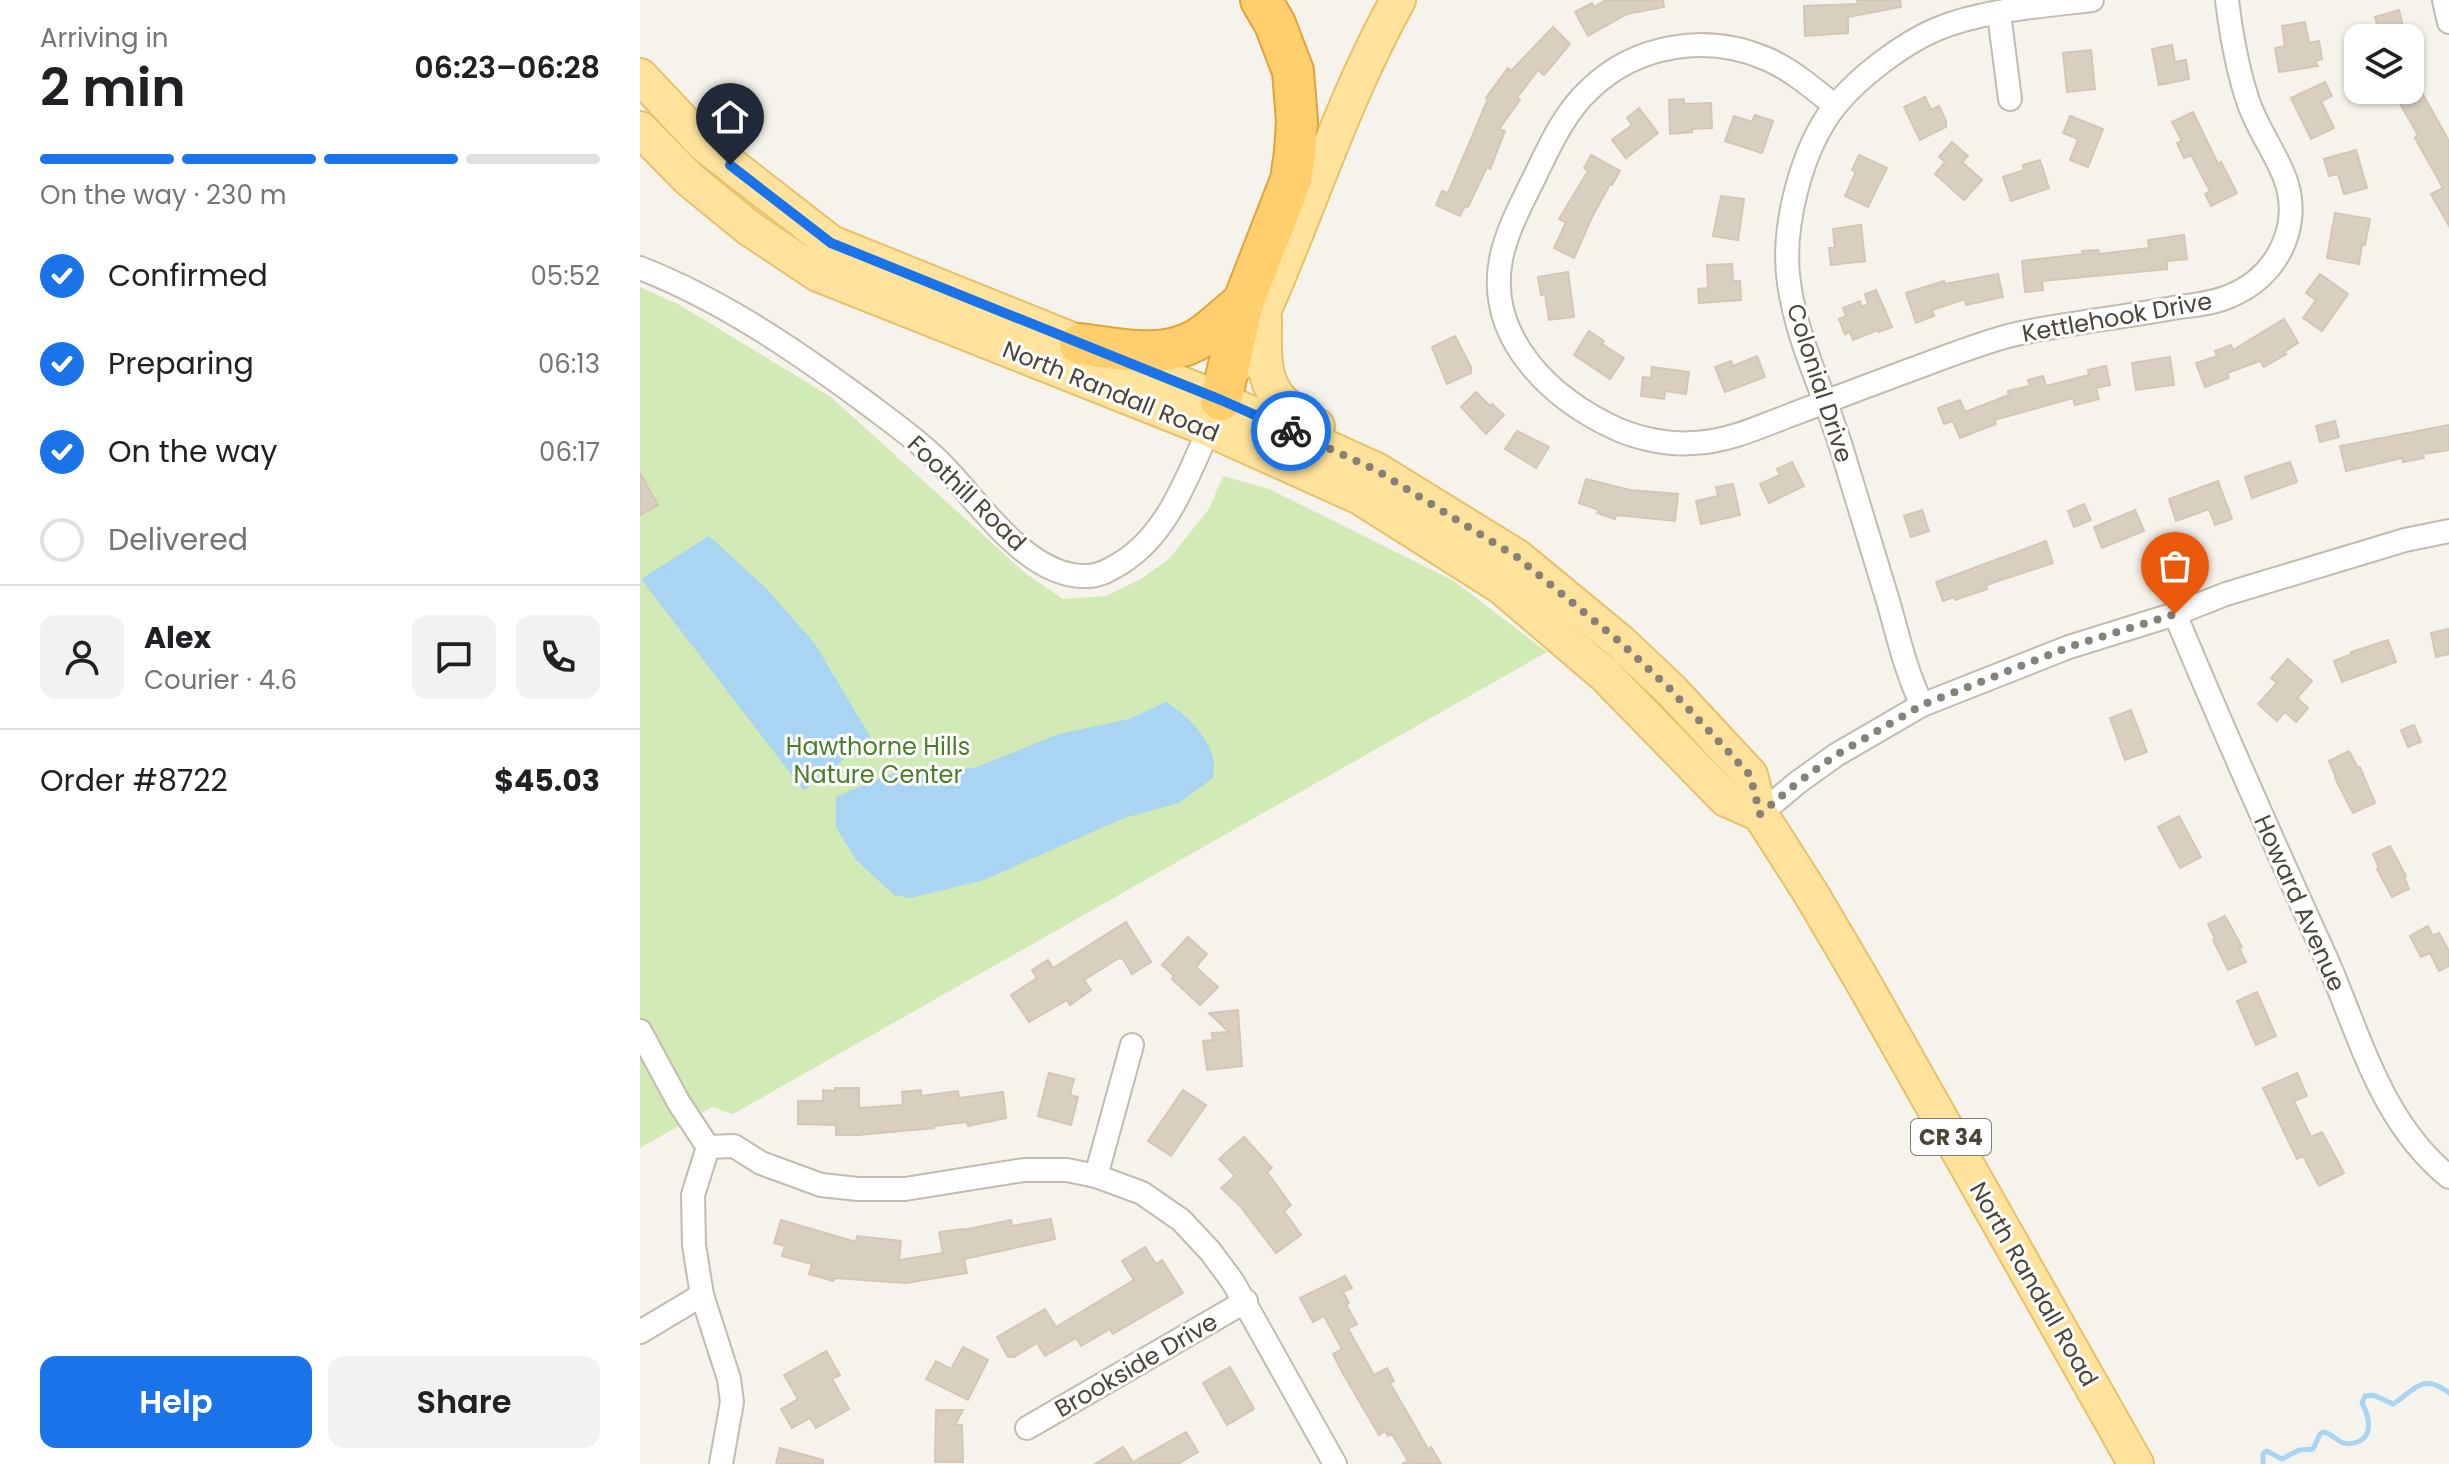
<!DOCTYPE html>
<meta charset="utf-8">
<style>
body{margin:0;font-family:Poppins,sans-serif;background:#f2f2f2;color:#202124;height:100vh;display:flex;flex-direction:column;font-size:30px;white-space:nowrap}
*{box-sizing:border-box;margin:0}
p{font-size:26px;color:#757577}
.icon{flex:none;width:44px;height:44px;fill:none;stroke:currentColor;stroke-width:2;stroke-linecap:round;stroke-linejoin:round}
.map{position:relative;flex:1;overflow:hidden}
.details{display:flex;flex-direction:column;background:#fff;width:640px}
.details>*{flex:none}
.controls{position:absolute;left:1704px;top:24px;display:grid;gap:16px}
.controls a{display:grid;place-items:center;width:80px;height:80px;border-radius:16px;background:#fff;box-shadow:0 2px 6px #0004;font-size:40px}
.pin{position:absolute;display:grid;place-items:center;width:68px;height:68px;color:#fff;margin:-82px -34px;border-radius:50% 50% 50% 0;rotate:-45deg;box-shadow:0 0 8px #0007}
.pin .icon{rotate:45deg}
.courier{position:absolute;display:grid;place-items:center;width:80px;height:80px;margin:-40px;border:6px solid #1a73e8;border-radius:50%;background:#fff;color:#222;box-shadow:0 2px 10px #0007}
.summary em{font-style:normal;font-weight:600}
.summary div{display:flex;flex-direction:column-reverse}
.summary{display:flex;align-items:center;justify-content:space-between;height:136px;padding:0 40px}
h1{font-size:52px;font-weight:600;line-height:60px}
.bar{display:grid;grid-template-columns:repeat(4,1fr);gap:12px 8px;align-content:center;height:96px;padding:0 40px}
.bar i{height:10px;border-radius:6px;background:#e0e0e0}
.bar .selected{background:#1a73e8}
.bar p{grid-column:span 4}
.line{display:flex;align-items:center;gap:20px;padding:0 40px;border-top:2px solid #e0e0e0}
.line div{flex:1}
.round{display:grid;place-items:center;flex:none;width:84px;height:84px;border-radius:16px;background:#f2f2f2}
ol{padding:0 40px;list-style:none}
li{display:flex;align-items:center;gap:24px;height:88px}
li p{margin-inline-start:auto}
li .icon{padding:8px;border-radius:50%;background:#1a73e8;color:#fff;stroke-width:4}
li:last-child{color:#757577}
li i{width:44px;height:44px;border:4px solid #e0e0e0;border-radius:50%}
.button{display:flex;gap:16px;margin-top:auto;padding:16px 40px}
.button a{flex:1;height:92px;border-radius:16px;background:#1a73e8;color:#fff;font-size:32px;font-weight:600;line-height:92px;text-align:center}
.button a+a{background:#f2f2f2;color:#202124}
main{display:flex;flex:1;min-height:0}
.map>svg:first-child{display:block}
.green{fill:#d2eab5}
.water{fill:#a9d4f2}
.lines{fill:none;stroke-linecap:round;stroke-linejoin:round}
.stream{stroke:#a9d4f2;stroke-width:5}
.building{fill:#d8cfc1;stroke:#d3c7b4;stroke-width:2}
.street-casing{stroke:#c2bbae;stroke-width:26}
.primary-casing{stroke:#e6c16a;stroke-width:38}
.highway-casing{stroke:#e0a43c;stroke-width:44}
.street{stroke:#fff;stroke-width:22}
.primary{stroke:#ffe39c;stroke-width:34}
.highway{stroke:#ffcf6e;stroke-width:40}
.done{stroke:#878178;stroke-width:8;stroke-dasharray:0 14.4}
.route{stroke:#1a73e8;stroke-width:10}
.labels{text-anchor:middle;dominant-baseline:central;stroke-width:6;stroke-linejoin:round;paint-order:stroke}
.shield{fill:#fff;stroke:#817c74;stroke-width:2}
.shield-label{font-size:22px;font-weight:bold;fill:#4b4439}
.street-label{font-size:24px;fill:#4b4439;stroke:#fff}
.park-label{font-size:24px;fill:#4a7f2a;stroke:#fff}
</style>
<main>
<section class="details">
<div class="summary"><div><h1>2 min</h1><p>Arriving in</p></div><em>06:23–06:28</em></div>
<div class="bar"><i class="selected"></i><i class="selected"></i><i class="selected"></i><i></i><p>On the way · 230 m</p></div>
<ol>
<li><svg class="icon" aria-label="check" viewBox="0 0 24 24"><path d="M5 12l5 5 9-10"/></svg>Confirmed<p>05:52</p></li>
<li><svg class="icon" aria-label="check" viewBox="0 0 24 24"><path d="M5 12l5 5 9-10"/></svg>Preparing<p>06:13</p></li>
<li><svg class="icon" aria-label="check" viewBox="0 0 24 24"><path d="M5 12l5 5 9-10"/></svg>On the way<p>06:17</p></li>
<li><i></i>Delivered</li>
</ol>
<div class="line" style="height:144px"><a class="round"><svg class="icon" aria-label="person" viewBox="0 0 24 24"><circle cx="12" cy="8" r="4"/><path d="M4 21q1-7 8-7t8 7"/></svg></a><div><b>Alex</b><p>Courier · 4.6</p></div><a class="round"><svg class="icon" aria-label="chat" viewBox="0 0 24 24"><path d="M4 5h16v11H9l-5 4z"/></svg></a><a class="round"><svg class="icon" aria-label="phone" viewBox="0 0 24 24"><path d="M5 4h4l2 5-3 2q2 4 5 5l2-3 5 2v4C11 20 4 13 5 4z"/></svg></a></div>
<div class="line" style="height:104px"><div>Order #8722</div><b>$45.03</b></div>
<div class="button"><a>Help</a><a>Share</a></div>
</section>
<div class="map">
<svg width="1809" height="1464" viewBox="0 0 1809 1464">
<rect width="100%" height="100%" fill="#f6f3ec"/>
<path class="green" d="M 0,287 L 40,305 L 191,397 L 385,573 L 423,599 L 466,596 L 499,580 L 529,559 L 569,509 L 583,476 L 629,489 L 814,581 L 907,652 L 93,1114 L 72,1107 L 0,1148 Z"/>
<g class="water">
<path d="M 69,536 L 126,588 L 175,644 L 231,738 L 164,791 L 1,579 Z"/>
<path d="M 526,702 C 546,715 567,734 573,758 C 575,764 573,772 573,778 L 539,803 L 484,818 L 344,880 L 271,898 L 254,895 L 216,860 L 196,827 L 196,797 L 244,776 L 279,767 L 334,768 L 419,734 L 489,719 Z"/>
</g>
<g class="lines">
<path class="stream" d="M 1623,1464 L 1623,1454 L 1627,1451 L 1642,1459 L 1659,1450 L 1673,1449 L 1680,1434 L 1683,1432 C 1693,1434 1693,1438 1701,1442 C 1704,1444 1711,1444 1714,1443 C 1735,1438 1729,1416 1722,1403 L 1725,1396 L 1733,1395 L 1753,1404 C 1773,1392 1782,1371 1809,1393"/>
</g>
<g class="building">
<path d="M 966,0 L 1023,0 L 1024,7 L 987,14 L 948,36 L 935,12 L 952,3 L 954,7 Z"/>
<path d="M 1217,0 L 1260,0 L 1261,7 L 1208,17 L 1208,33 L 1165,36 L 1164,6 L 1218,4 Z"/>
<path d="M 1759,10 L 1766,38 L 1741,38 L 1735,17 Z"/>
<path d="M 1665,22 L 1669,43 L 1679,41 L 1682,59 L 1675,61 L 1678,66 L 1639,72 L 1635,48 L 1645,46 L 1642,26 Z"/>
<path d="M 913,27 L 930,44 L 904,75 L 898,70 L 877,98 L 880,100 L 859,129 L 865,131 L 850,169 L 847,167 L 828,207 L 825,206 L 820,216 L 796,205 L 802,191 L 808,193 L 848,99 L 846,98 L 868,68 L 871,71 Z"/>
<path d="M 1532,45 L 1535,62 L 1546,60 L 1549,79 L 1519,85 L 1512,49 Z"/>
<path d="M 1451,50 L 1455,89 L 1427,92 L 1423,53 Z"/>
<path d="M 1770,71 L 1809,141 L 1809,226 L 1791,194 L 1803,188 L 1775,138 L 1778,135 L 1760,104 L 1762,103 L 1755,90 L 1770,90 Z"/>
<path d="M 1685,82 L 1692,96 L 1681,101 L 1694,128 L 1671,139 L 1651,98 Z"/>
<path d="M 1285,97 L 1291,110 L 1299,106 L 1306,121 L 1306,127 L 1280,140 L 1264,107 Z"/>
<path d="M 1044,99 L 1044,104 L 1071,103 L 1072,128 L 1052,129 L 1052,132 L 1030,134 L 1029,100 Z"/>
<path d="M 999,108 L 1018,133 L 986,158 L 972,140 L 992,125 L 987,118 Z"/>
<path d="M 1553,112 L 1578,164 L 1581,162 L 1597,193 L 1571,206 L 1565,194 L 1570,191 L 1551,155 L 1544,158 L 1537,143 L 1542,141 L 1532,122 Z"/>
<path d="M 1115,115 L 1133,121 L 1122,153 L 1085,141 L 1094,116 L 1112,122 Z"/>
<path d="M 1430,116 L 1463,129 L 1448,167 L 1430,160 L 1438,139 L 1423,133 Z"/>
<path d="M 1312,142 L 1328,156 L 1322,162 L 1342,180 L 1324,200 L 1295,174 L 1305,162 L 1299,157 Z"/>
<path d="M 1716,150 L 1727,188 L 1704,194 L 1698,174 L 1689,176 L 1684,159 Z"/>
<path d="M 951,155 L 980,171 L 972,185 L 970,184 L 952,217 L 934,258 L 914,248 L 926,222 L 919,219 L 948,171 L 944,168 Z"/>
<path d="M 1219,155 L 1247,168 L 1228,207 L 1205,196 L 1216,172 L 1212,170 Z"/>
<path d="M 1400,160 L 1409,188 L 1371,201 L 1363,177 L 1384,170 L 1383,165 Z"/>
<path d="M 1081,196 L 1104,199 L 1098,240 L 1073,236 Z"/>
<path d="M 1695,213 L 1730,219 L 1725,245 L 1722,244 L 1719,264 L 1687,258 Z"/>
<path d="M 1221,225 L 1225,261 L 1191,265 L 1189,248 L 1195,248 L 1193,229 Z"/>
<path d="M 1544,235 L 1547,259 L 1527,261 L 1527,269 L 1402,281 L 1403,290 L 1385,292 L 1382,261 L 1443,254 L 1442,251 L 1458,250 L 1459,254 L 1509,248 L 1508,240 Z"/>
<path d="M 1092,264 L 1093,281 L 1100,281 L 1101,300 L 1059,303 L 1058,289 L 1068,288 L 1067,265 Z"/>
<path d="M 928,272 L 934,317 L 909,320 L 905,294 L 901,295 L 898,277 Z"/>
<path d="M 1358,274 L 1363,297 L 1326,305 L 1325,299 L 1292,310 L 1294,316 L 1276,323 L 1266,293 L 1304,281 L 1305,284 Z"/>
<path d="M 1680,274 L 1708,294 L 1682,331 L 1663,318 L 1676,300 L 1666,293 Z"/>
<path d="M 1236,290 L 1252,327 L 1239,332 L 1238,330 L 1213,340 L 1210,332 L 1205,334 L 1199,319 L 1206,316 L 1203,308 L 1220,301 L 1222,307 L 1228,304 L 1225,294 Z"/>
<path d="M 1644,319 L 1658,343 L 1644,352 L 1646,354 L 1624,367 L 1620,361 L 1587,373 L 1589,378 L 1565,387 L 1556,363 L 1577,356 L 1575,351 L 1591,345 L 1593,350 Z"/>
<path d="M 949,331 L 964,341 L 962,344 L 984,358 L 970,379 L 934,355 Z"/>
<path d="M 815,336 L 831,367 L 831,373 L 807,384 L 792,347 Z"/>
<path d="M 1117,356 L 1125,377 L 1085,392 L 1075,367 L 1091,361 L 1093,366 Z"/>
<path d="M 1530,357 L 1534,385 L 1496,390 L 1492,363 Z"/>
<path d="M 1466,366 L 1470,385 L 1456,388 L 1459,399 L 1435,405 L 1433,398 L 1354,420 L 1356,424 L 1320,438 L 1313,421 L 1304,424 L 1298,408 L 1320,400 L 1325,412 L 1369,395 L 1368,391 L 1390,386 L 1388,380 L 1403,376 L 1406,386 L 1449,375 L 1448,370 Z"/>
<path d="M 1012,367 L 1049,372 L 1046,394 L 1025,391 L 1024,399 L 1001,396 L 1003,377 L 1011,378 Z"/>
<path d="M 836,392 L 850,406 L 852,404 L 864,415 L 846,434 L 821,407 Z"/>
<path d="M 1695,421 L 1699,437 L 1680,442 L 1676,426 Z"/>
<path d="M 1809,425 L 1809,450 L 1783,454 L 1784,458 L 1763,462 L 1762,458 L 1706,471 L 1700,446 Z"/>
<path d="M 877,431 L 909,447 L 896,468 L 865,449 Z"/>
<path d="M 1152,462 L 1164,486 L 1129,503 L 1120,484 L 1140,475 L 1137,469 Z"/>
<path d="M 1650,462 L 1657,482 L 1612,498 L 1605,477 Z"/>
<path d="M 0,473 L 18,505 L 0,515 Z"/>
<path d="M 946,479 L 990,490 L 1038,494 L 1035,521 L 976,515 L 975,519 L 957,513 L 959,510 L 939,503 Z"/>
<path d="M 1578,481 L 1592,519 L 1575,525 L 1569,509 L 1536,521 L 1529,499 Z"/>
<path d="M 1093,484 L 1100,515 L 1061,524 L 1056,501 L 1078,496 L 1076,487 Z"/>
<path d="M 1444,504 L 1451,520 L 1434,527 L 1428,511 Z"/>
<path d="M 1282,510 L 1289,531 L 1271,537 L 1264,516 Z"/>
<path d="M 1495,510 L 1504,531 L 1462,548 L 1454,527 Z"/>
<path d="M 1406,541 L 1413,563 L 1346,585 L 1347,589 L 1315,600 L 1314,597 L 1303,601 L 1296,582 Z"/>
<path d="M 1809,629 L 1809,654 L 1796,657 L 1791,633 Z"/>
<path d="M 1748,640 L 1756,662 L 1702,682 L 1694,661 L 1712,654 L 1711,652 Z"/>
<path d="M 1648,659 L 1672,681 L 1657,698 L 1668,708 L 1656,722 L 1645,712 L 1637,721 L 1618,704 L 1637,683 L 1631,678 Z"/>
<path d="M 1491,710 L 1507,752 L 1485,760 L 1470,718 Z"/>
<path d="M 1774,725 L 1781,742 L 1768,747 L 1761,730 Z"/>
<path d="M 1709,751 L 1718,768 L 1720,767 L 1735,803 L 1713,813 L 1695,778 L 1696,777 L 1689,761 Z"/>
<path d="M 1539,816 L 1561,857 L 1540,868 L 1518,827 Z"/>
<path d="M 1750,846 L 1766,876 L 1764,877 L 1769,889 L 1752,897 L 1737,869 L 1739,868 L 1733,854 Z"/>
<path d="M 1585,916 L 1602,947 L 1599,948 L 1606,962 L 1588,970 L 1573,940 L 1575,939 L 1568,924 Z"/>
<path d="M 486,922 L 511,962 L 492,974 L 483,959 L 479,958 L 444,980 L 451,990 L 430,1005 L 427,1000 L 389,1022 L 371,995 L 397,978 L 392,970 L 408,960 L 413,968 Z"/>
<path d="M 1788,926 L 1793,936 L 1799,933 L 1809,951 L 1809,966 L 1799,971 L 1790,953 L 1781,957 L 1770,936 Z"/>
<path d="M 548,937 L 567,954 L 556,967 L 578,987 L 560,1005 L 532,979 L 534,976 L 522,965 Z"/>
<path d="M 1617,992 L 1636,1036 L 1616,1045 L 1597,1001 Z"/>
<path d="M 598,1010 L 602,1066 L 567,1070 L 563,1041 L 573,1040 L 572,1033 L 589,1032 L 569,1013 Z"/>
<path d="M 409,1073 L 434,1079 L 430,1095 L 438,1097 L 431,1125 L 398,1116 Z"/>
<path d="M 1657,1073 L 1667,1096 L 1654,1101 L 1671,1137 L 1682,1132 L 1704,1173 L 1679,1186 L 1663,1156 L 1657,1159 L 1623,1088 Z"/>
<path d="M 195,1088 L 219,1088 L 219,1108 L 263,1105 L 262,1092 L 281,1090 L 281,1096 L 318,1091 L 319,1098 L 363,1092 L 366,1118 L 328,1126 L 327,1122 L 294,1126 L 294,1128 L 218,1135 L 196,1135 L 196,1125 L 158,1124 L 158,1101 L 183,1101 L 183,1090 L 195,1091 Z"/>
<path d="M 543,1090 L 566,1105 L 531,1156 L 508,1141 Z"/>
<path d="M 604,1137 L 632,1168 L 627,1172 L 651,1205 L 644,1211 L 661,1235 L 636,1253 L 600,1206 L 581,1188 L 595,1176 L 579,1159 Z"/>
<path d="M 411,1219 L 415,1239 L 324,1259 L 327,1273 L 266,1283 L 194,1278 L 193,1281 L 169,1274 L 172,1264 L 142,1256 L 145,1246 L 134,1243 L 141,1220 L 216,1242 L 217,1236 L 261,1241 L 259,1260 L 303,1253 L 299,1232 L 324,1229 L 324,1230 L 371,1220 L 372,1226 Z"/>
<path d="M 505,1247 L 516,1264 L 522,1260 L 543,1293 L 473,1334 L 470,1329 L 441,1346 L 436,1338 L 405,1356 L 397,1343 L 374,1357 L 368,1357 L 357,1337 L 405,1309 L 416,1327 L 494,1280 L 482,1261 Z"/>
<path d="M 705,1276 L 712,1288 L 703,1292 L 709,1303 L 706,1305 L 717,1324 L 708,1329 L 734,1375 L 747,1368 L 754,1381 L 750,1383 L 788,1449 L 791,1447 L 801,1464 L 762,1464 L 768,1461 L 752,1434 L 748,1436 L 745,1431 L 739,1435 L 701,1370 L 693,1354 L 702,1349 L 684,1316 L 673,1322 L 660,1298 Z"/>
<path d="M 323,1347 L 348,1360 L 328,1400 L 286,1379 L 296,1361 L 311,1369 Z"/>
<path d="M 186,1351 L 200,1375 L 192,1379 L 209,1409 L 176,1428 L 170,1418 L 152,1428 L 141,1409 L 158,1399 L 144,1375 Z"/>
<path d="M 590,1367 L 614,1409 L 587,1425 L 563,1383 Z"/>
<path d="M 296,1410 L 323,1410 L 315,1425 L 322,1425 L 323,1462 L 295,1462 Z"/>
<path d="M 546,1432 L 558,1452 L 538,1464 L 455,1464 L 483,1447 L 493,1462 Z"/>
<path d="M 140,1448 L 183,1460 L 183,1464 L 136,1464 Z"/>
</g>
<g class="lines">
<defs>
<g id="street">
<path d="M 1804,0 L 1809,22"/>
<path d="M 1359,14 L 1370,99"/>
<path d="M 1195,106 C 1174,89 1152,70 1127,59 C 1067,33 996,44 949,90 C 925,112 910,145 896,174 C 883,201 867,229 861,259 C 846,339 912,400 979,430 C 1001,439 1029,445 1053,443 C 1086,442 1117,428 1148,416 C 1193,399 1237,382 1281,366 C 1310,355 1339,344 1368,336 C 1395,329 1423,326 1450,321 C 1478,317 1505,313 1533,308 C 1552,305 1572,304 1590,296 C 1635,278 1662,229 1646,181 C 1636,152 1616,128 1607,98 C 1597,67 1591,33 1587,0"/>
<path d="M 0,268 C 82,300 158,352 228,404 C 257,426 287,447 311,474 C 345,511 392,579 448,576 C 460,576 471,569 481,563 C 528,534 547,477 569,429"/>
<path d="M 1535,614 C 1583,729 1634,844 1686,958 C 1720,1035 1740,1121 1809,1177"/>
<path d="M 1282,705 C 1266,672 1258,636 1248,601 C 1233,551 1218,501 1202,450 C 1185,394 1157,342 1149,283 C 1141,229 1161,148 1196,105 C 1220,76 1262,44 1297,29 C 1343,10 1402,6 1452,0"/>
<path d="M 1120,814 L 1157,783 L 1196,755 L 1282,705 L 1429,647 L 1535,614 L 1586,594 L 1765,540 L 1809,531"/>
<path d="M 0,1031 L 39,1103 L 68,1147 L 94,1146 L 121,1163 L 181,1185 L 218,1189 L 265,1189 L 384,1170 L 427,1170 L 456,1176 L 502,1193 L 541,1220 L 570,1251 L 593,1282 L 695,1464"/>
<path d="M 68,1147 L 53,1195 L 54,1245 L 62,1295 L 89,1379 L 92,1402 L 81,1464"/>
<path d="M 456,1176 L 492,1045"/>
<path d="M 0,1332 L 62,1295"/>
<path d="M 387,1428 L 606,1301"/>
</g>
<g id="primary">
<path d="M 0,76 L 65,145 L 191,243 L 581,400 L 736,470 L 877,557 L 980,642 L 1030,689 L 1110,775 L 1120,814 L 1170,892 L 1219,975 L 1496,1464"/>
<path d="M 0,129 L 49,179 L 109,228 L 178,274 L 569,429 L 720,497 L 862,587 L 965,675 L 1086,799 L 1120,814"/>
<path d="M 624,319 C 623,376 623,398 677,426"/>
<path d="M 599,363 C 658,245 694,115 758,0"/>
</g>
<g id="highway">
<path d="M 440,344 C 479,349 522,360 558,339 C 574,329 588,314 603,303"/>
<path d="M 581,400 L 603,303 L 651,180 L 655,152 L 657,121 L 653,71 L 635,24 L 621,0"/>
</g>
</defs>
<use href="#street" class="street-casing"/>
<use href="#primary" class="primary-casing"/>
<use href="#highway" class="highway-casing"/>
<use href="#street" class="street"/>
<use href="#primary" class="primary"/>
<use href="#highway" class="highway"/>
</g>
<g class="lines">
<path class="done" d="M 651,431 L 736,470 L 877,557 L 980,642 L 1030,689 L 1110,775 L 1120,814 L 1157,783 L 1196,755 L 1282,705 L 1429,647 L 1535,614"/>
<path class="route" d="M 90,165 L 191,243 L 581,400 L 651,431"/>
</g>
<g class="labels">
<rect class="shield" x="1271" y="1119" width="80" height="36" rx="6"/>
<g class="shield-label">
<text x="1311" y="1137">CR 34</text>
</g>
<g class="street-label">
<text transform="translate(1477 317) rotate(-10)">Kettlehook Drive</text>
<text transform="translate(1180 383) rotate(72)">Colonial Drive</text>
<text transform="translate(471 391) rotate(22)">North Randall Road</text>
<text transform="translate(327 493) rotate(44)">Foothill Road</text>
<text transform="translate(1660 903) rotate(66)">Howard Avenue</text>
<text transform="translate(1394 1284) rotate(60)">North Randall Road</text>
<text transform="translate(496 1365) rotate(-30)">Brookside Drive</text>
</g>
<g class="park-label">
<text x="238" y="746">Hawthorne Hills<tspan x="238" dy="28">Nature Center</tspan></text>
</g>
</g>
</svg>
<div class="controls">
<a><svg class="icon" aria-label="layers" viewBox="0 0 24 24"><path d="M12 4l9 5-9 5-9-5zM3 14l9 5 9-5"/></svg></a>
</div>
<div class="pin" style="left:1535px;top:614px;background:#ea580c"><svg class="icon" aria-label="bag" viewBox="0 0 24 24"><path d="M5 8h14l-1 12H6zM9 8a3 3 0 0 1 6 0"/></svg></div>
<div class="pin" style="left:90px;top:165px;background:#1f2937"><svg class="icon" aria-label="home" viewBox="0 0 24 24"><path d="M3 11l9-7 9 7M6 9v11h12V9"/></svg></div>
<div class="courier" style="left:651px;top:431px"><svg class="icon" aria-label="bike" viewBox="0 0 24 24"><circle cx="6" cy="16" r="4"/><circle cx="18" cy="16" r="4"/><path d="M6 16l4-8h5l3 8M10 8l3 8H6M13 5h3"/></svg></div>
</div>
</main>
